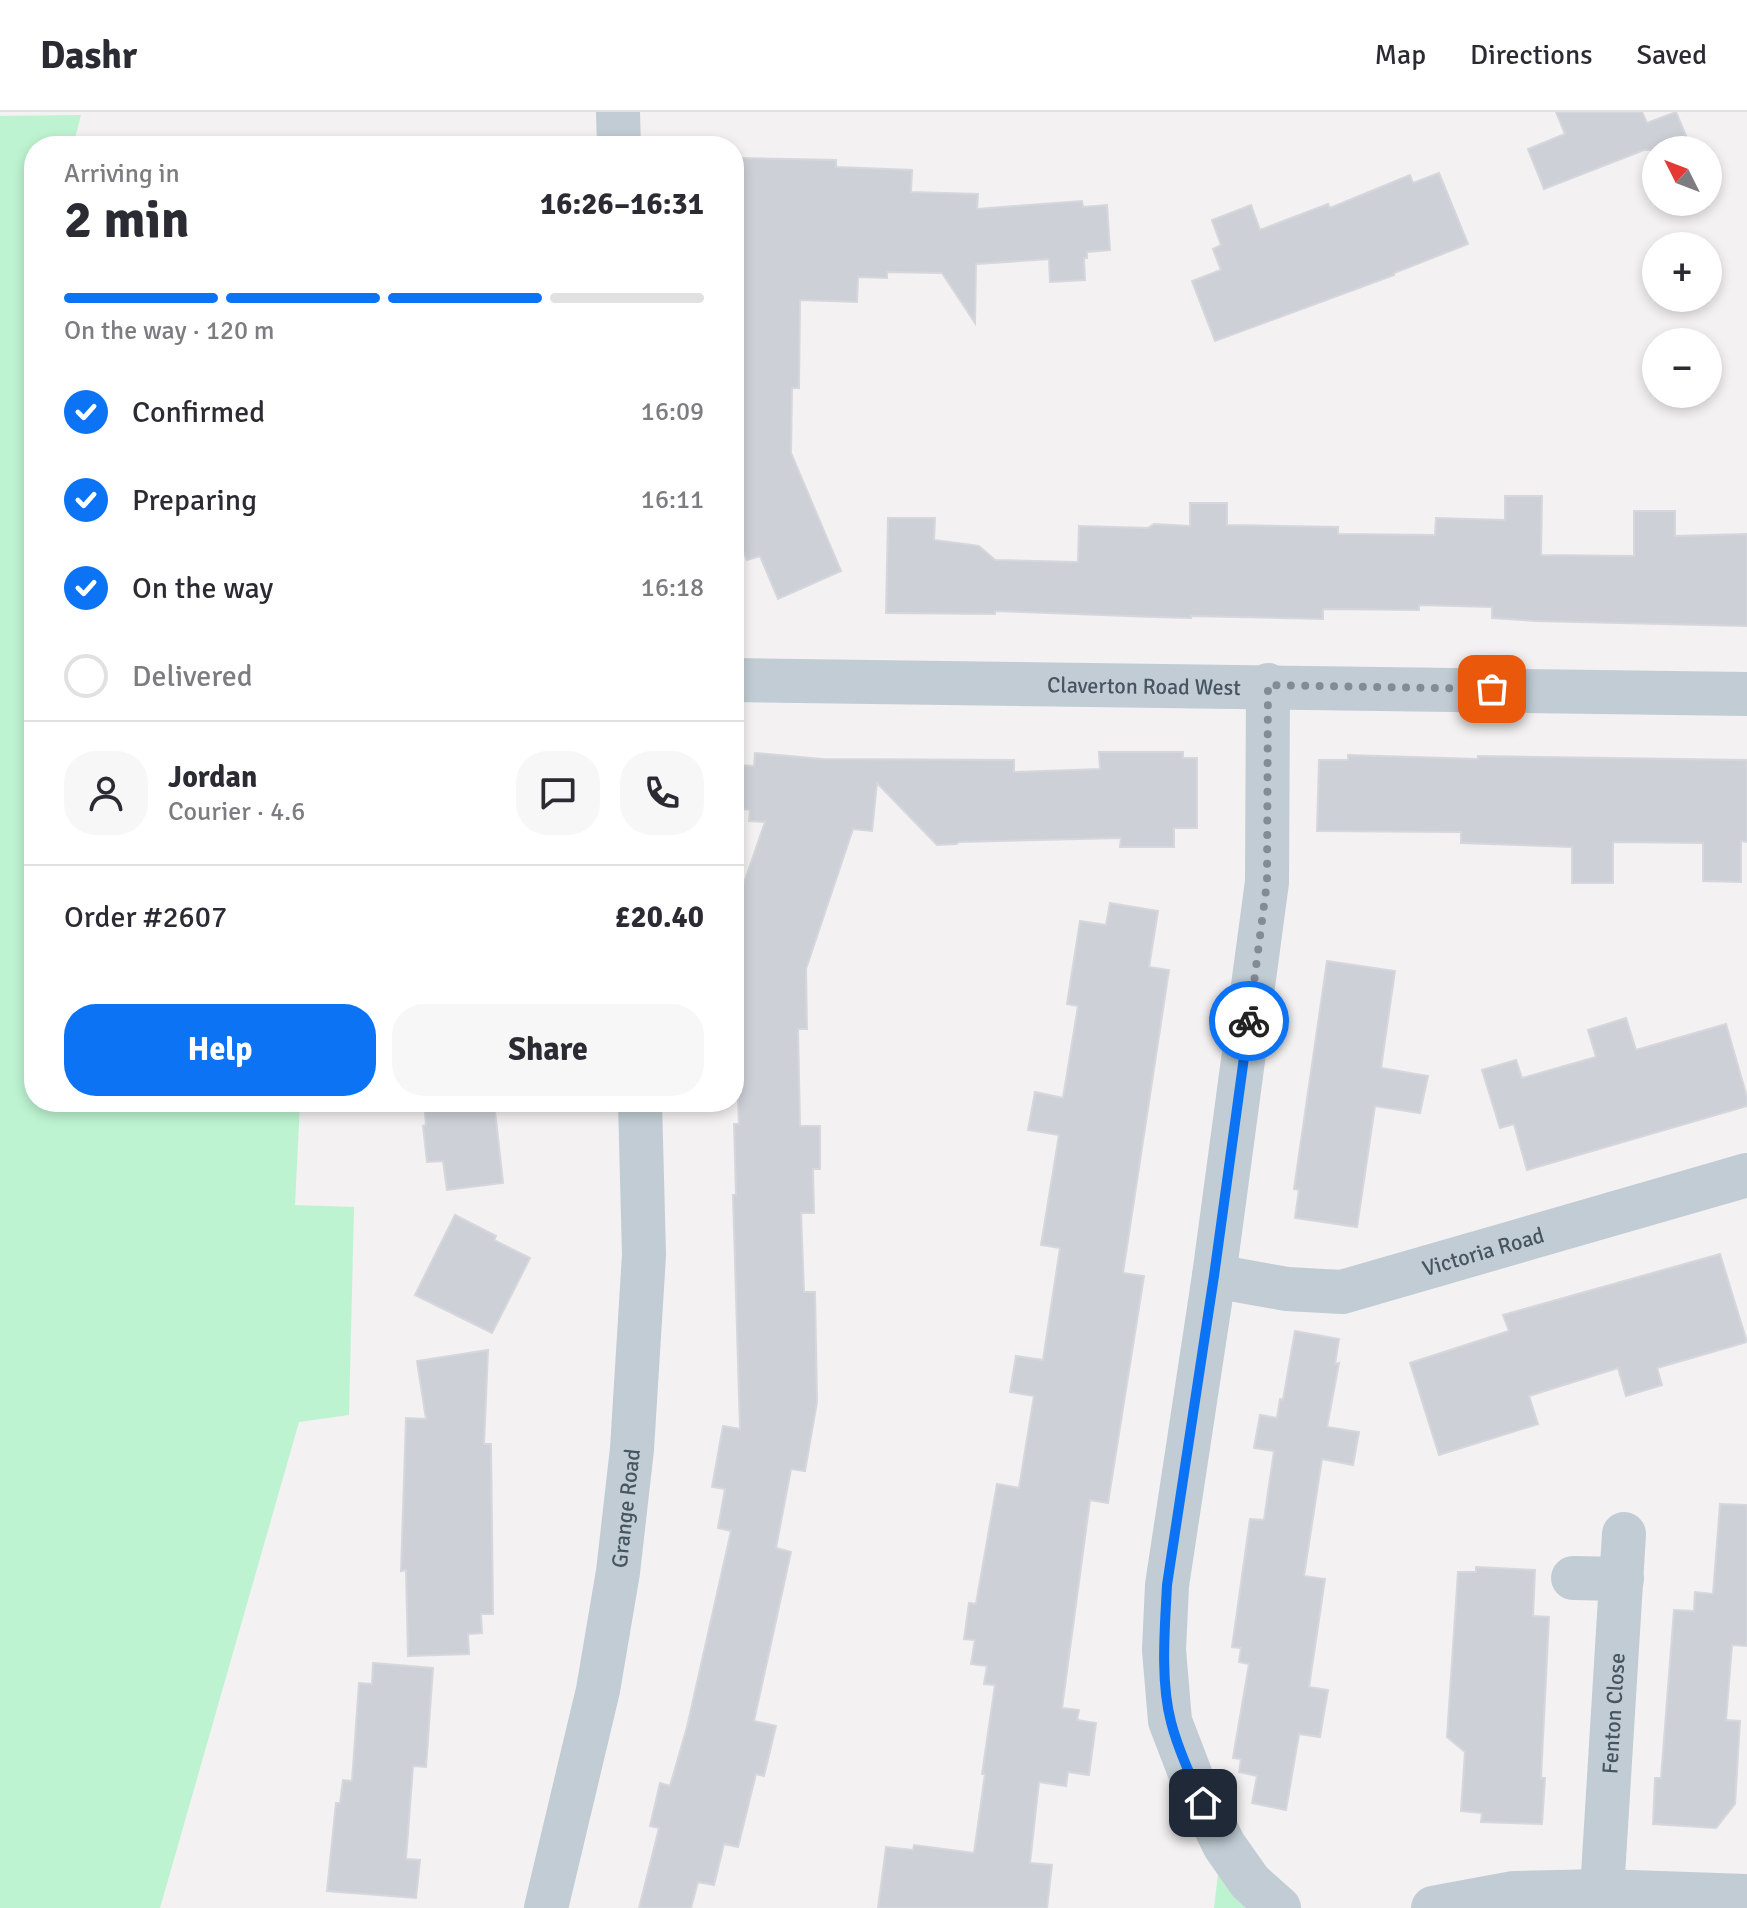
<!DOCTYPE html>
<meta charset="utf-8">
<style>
body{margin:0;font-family:Signika,sans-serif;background:#f7f7f7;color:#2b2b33;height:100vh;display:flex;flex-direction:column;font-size:30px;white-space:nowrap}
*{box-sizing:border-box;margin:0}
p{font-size:26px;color:#7c7c81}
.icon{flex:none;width:44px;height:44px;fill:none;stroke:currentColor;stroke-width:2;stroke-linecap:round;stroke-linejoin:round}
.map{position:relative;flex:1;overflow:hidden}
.panel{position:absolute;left:24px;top:24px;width:720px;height:976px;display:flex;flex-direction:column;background:#fff;border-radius:32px;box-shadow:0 4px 12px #0003}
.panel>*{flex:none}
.needle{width:52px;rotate:312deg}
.controls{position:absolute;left:1642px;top:24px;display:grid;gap:16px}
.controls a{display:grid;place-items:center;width:80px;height:80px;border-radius:50%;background:#fff;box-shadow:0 4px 12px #0003;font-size:40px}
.pin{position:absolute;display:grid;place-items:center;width:68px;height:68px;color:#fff;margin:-34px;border-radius:16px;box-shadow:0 4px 12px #0006}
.courier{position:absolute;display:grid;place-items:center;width:80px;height:80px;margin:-40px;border:6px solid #0b73f4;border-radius:50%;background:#fff;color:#222;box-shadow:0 2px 10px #0007}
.head em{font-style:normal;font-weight:700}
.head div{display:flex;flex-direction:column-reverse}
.head{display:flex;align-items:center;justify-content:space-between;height:136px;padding:0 40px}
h1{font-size:52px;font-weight:700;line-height:60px}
.bar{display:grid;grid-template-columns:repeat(4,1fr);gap:12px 8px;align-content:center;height:96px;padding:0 40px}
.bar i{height:10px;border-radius:6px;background:#e1e1e2}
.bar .selected{background:#0b73f4}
.bar p{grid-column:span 4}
.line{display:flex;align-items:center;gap:20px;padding:0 40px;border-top:2px solid #e1e1e2}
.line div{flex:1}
.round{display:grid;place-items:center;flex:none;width:84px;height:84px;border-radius:32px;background:#f7f7f7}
ol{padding:0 40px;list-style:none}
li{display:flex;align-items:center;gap:24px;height:88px}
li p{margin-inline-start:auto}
li .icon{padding:8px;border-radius:50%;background:#0b73f4;color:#fff;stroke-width:4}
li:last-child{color:#7c7c81}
li i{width:44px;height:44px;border:4px solid #e1e1e2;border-radius:50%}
.cta{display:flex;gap:16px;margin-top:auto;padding:16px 40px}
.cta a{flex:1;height:92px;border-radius:32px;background:#0b73f4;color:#fff;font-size:32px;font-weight:700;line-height:92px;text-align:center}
.cta a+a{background:#f7f7f7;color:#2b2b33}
header{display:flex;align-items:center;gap:48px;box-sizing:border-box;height:112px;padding:0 40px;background:#fff;border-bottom:2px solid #e1e1e2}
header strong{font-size:38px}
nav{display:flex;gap:44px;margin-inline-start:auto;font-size:28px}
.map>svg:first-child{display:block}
.green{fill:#bdf3d1}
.building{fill:#cdd0d6;stroke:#d5d7dd;stroke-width:2}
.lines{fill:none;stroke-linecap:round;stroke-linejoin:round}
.minor{stroke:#c1ccd4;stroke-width:44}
.done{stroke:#838c93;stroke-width:8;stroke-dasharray:0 14.4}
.route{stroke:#0b73f4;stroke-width:10}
.labels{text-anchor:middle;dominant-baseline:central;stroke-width:6;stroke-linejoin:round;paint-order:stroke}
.street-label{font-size:22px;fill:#475560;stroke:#fff}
</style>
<header>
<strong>Dashr</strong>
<nav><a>Map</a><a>Directions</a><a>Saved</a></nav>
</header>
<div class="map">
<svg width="1747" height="1796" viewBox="0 0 1747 1796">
<rect width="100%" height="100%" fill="#f3f1f1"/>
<g class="green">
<path d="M 81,3 L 73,34 L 34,34 L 34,990 L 300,990 L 295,1093 L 354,1095 L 349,1303 L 299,1310 L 160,1796 L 0,1796 L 0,4 Z"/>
<path d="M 1218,1762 L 1247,1796 L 1214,1796 Z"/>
</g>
<g class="building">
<path d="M 1556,0 L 1642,0 L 1647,11 L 1676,0 L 1692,38 L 1644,38 L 1544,77 L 1528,37 L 1565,22 Z"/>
<path d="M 734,46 L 836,48 L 836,55 L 912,58 L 911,80 L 978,82 L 977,97 L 1082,89 L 1083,95 L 1107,93 L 1110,138 L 1087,140 L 1087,146 L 1084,146 L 1085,168 L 1050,170 L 1049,147 L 976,152 L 975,211 L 942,161 L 887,160 L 887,166 L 858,165 L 857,190 L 800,188 L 799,276 L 792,276 L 791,341 L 841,459 L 778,487 L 760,444 L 747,448 L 734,417 Z"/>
<path d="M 1439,61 L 1468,132 L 1394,161 L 1394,163 L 1215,229 L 1192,169 L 1221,158 L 1213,137 L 1221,133 L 1212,108 L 1251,93 L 1260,118 L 1328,92 L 1330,96 L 1410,63 L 1413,71 Z"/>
<path d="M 1505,384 L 1542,384 L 1541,443 L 1634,444 L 1634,399 L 1675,399 L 1675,424 L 1747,422 L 1747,514 L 1535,509 L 1492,506 L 1492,495 L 1419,493 L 1419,498 L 1323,497 L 1323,507 L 1191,504 L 1191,506 L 1154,505 L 995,499 L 995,502 L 886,501 L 888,406 L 935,406 L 934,428 L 979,434 L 995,448 L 1078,450 L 1079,414 L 1148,416 L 1154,412 L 1190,414 L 1190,391 L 1227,391 L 1227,413 L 1338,415 L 1338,422 L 1435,423 L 1436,406 L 1505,408 Z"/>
<path d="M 1099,640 L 1183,640 L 1183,646 L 1197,646 L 1197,716 L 1174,716 L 1174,735 L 1120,735 L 1121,726 L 959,730 L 956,732 L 937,733 L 877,671 L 872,719 L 853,717 L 806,857 L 807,917 L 798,917 L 800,1014 L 820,1014 L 820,1057 L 813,1057 L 814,1101 L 801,1101 L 804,1180 L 815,1180 L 817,1290 L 805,1359 L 791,1357 L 776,1436 L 791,1440 L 754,1609 L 776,1614 L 764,1664 L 756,1662 L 738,1735 L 724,1732 L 714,1773 L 698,1770 L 691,1796 L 639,1796 L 659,1716 L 650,1714 L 660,1671 L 670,1674 L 687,1615 L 731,1419 L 718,1416 L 725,1377 L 712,1375 L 723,1314 L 740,1317 L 733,1083 L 736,1083 L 734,1012 L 739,1012 L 736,943 L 734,943 L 734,800 L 765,710 L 749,709 L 750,698 L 734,696 L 734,653 L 754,654 L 755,641 L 822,647 L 1014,648 L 1014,660 L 1100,657 Z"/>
<path d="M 1348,643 L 1478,647 L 1478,644 L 1747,648 L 1747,730 L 1741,729 L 1741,770 L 1703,769 L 1703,731 L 1613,730 L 1613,771 L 1572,771 L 1572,735 L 1461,731 L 1461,720 L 1317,719 L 1319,648 L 1348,648 Z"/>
<path d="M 1110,791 L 1158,799 L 1149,855 L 1169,858 L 1123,1161 L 1144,1164 L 1108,1391 L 1090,1388 L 1062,1596 L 1079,1598 L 1077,1608 L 1096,1611 L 1089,1663 L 1068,1660 L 1066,1674 L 1039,1670 L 1030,1751 L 1052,1753 L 1047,1796 L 878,1796 L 886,1735 L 913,1738 L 914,1733 L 974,1741 L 985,1662 L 982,1662 L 995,1573 L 984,1572 L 987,1554 L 971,1552 L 975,1528 L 964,1527 L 969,1491 L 976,1492 L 997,1372 L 1019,1376 L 1034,1284 L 1010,1280 L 1016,1244 L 1043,1248 L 1060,1136 L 1041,1133 L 1059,1023 L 1028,1018 L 1035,980 L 1063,986 L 1078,894 L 1067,892 L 1080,809 L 1106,813 Z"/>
<path d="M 1327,849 L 1395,859 L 1381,956 L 1428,964 L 1420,1001 L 1375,994 L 1357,1115 L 1295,1106 L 1299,1078 L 1294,1077 Z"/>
<path d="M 1626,906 L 1636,938 L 1726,912 L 1747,985 L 1747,994 L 1527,1058 L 1514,1012 L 1500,1016 L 1482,958 L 1516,948 L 1522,966 L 1596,945 L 1588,918 Z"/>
<path d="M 424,990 L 494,990 L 503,1071 L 447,1078 L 443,1049 L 427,1050 L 423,1014 L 426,1013 Z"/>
<path d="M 455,1103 L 496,1124 L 494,1128 L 530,1146 L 492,1221 L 415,1183 Z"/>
<path d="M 1720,1142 L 1747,1230 L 1657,1256 L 1662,1273 L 1626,1284 L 1618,1256 L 1529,1284 L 1538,1312 L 1439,1343 L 1410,1251 L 1509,1219 L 1503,1203 Z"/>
<path d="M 1295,1219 L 1339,1227 L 1335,1252 L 1339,1251 L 1327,1315 L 1359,1320 L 1353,1353 L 1322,1347 L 1304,1464 L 1325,1467 L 1309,1575 L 1328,1578 L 1320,1625 L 1299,1622 L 1286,1698 L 1252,1691 L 1257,1664 L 1239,1660 L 1241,1647 L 1233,1646 L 1249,1552 L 1239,1550 L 1241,1536 L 1232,1535 L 1250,1407 L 1264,1408 L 1274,1339 L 1254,1336 L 1260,1303 L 1277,1306 L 1280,1287 L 1283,1288 Z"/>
<path d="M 488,1238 L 484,1332 L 491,1332 L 493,1502 L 481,1502 L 482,1521 L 468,1522 L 469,1542 L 408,1544 L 406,1458 L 401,1459 L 406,1306 L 426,1307 L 417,1249 Z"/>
<path d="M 1720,1392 L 1747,1393 L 1747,1534 L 1732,1533 L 1726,1608 L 1740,1609 L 1735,1692 L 1716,1716 L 1653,1712 L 1655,1666 L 1661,1666 L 1674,1498 L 1694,1499 L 1695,1480 L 1713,1482 Z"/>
<path d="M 1476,1455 L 1535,1458 L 1533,1504 L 1549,1505 L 1541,1666 L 1545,1666 L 1542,1712 L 1481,1710 L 1482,1701 L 1461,1699 L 1465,1640 L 1447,1625 L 1458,1460 L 1476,1460 Z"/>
<path d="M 373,1551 L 433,1556 L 426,1655 L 413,1654 L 406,1747 L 420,1748 L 416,1786 L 327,1779 L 336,1691 L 340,1691 L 343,1668 L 352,1669 L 359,1571 L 372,1572 Z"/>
</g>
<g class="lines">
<g class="minor">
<path d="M 618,0 L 619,34"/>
<path id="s1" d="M 734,568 L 1747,582"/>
<path d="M 1268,573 L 1267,770 L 1214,1164 L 1167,1473 L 1164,1538 L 1170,1609 L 1193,1669 L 1224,1733 L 1250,1770 L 1279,1796"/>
<path id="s2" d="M 1214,1164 L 1287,1177 L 1342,1180 L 1747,1063"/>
<path d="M 1573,1466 L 1622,1467"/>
<path id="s3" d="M 1602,1779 L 1624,1422"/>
<path id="s4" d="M 546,1796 L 598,1578 L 618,1460 L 632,1337 L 644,1143 L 640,990"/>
<path d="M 1433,1796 L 1514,1781 L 1602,1779 L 1747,1784"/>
</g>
</g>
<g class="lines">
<path class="done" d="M 1249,909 L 1267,770 L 1268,573 L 1492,577"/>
<path class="route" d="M 1203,1691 C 1191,1665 1178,1637 1171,1610 C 1160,1568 1165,1515 1167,1473 L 1214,1164 L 1249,909"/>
</g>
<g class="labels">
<g class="street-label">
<text stroke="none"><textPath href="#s1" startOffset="410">Claverton Road West</textPath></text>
<text stroke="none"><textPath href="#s2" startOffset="276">Victoria Road</textPath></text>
<text stroke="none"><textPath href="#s4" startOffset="408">Grange Road</textPath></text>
<text stroke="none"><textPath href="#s3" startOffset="178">Fenton Close</textPath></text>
</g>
</g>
</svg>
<div class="controls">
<a><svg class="needle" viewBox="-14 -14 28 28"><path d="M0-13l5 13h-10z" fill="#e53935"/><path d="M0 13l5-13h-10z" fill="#7c7c81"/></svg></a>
<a>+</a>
<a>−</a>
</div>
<div class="pin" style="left:1492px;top:577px;background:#ea580c"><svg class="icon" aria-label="bag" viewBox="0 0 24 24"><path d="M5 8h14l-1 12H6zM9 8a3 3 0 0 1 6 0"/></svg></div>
<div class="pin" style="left:1203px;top:1691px;background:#1f2937"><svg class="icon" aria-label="home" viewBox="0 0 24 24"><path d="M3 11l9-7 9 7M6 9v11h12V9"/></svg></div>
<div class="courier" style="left:1249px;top:909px"><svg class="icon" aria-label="bike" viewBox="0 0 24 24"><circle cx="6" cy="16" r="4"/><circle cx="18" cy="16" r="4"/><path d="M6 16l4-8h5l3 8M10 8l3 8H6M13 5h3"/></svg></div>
<section class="panel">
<div class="head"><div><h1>2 min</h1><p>Arriving in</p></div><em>16:26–16:31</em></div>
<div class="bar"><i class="selected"></i><i class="selected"></i><i class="selected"></i><i></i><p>On the way · 120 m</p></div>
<ol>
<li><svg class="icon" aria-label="check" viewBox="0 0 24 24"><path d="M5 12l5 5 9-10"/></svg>Confirmed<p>16:09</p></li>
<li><svg class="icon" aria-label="check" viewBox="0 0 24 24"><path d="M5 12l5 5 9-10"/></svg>Preparing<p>16:11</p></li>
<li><svg class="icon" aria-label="check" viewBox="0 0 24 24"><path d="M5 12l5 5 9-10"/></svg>On the way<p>16:18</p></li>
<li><i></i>Delivered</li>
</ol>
<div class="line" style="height:144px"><a class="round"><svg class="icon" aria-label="person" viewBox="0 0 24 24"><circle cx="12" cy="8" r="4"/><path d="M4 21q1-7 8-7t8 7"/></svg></a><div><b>Jordan</b><p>Courier · 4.6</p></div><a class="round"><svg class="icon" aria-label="chat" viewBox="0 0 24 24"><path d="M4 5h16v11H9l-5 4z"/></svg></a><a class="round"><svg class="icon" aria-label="phone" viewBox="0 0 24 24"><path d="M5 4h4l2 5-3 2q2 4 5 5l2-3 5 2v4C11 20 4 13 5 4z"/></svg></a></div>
<div class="line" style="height:104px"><div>Order #2607</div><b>£20.40</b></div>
<div class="cta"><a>Help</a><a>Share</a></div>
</section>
</div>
